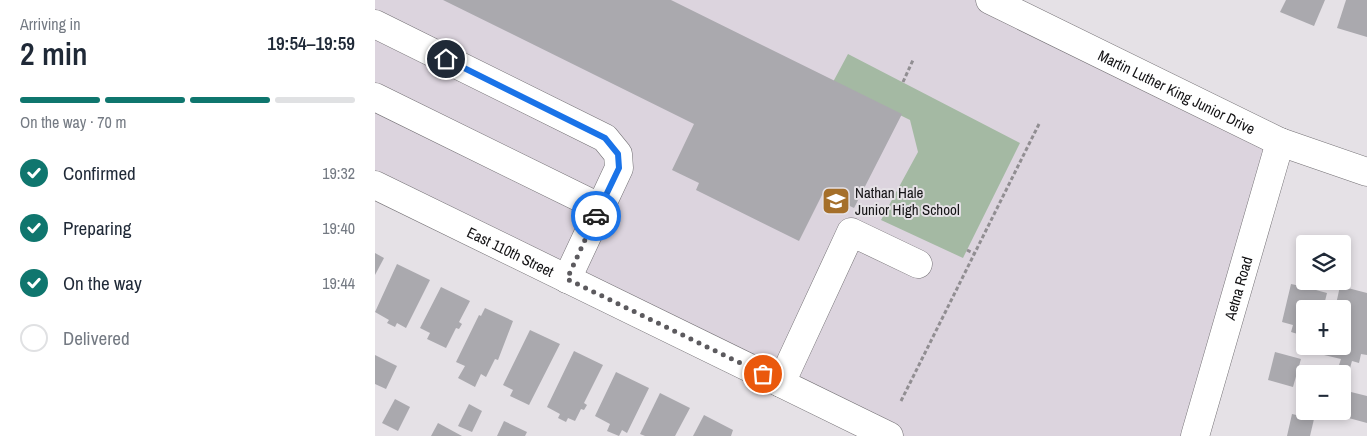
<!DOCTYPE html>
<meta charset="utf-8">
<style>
body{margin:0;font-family:"Archivo Narrow",sans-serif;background:#f6f6f7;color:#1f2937;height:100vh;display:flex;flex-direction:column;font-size:19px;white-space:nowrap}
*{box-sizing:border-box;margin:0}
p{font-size:16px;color:#747a83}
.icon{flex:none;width:28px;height:28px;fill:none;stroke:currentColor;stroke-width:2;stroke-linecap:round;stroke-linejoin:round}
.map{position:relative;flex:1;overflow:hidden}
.side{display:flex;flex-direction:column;background:#fff;width:375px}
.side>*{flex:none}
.buttons{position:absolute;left:921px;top:235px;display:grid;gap:10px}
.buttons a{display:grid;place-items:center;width:55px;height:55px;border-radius:5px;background:#fff;box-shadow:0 2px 8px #0003;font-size:25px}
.pin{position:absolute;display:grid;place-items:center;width:42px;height:42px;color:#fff;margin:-21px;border:2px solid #fff;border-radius:50%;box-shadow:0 1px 5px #0007}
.courier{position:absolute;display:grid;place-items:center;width:50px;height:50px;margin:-25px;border:4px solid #1a73e8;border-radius:50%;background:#fff;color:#222;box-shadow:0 1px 6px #0007}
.headline em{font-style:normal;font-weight:600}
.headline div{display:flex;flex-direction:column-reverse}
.headline{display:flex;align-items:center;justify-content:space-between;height:85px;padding:0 20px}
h1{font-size:32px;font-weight:600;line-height:38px}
.bar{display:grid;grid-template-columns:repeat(4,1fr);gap:8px 5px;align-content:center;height:60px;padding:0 20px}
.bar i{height:6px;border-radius:4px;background:#e0e1e3}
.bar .on{background:#0f766e}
.bar p{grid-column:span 4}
ol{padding:0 20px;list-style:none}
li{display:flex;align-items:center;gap:15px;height:55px}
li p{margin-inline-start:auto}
li .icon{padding:5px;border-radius:50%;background:#0f766e;color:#fff;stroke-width:4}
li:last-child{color:#747a83}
li i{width:28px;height:28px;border:2px solid #e0e1e3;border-radius:50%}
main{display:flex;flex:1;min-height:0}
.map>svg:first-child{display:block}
.built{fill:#dcd4de}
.green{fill:#a4b9a3}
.building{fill:#aaa9ae}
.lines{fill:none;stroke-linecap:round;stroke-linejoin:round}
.minor-casing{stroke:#737074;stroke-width:29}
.path{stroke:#918e92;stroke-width:3;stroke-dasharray:4 2.5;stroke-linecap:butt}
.minor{stroke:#fff;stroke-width:28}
.done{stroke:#5c5a5e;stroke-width:5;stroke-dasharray:0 9}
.route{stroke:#1a73e8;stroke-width:6}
.labels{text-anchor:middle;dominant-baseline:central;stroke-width:4;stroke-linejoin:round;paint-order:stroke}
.street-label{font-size:15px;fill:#131214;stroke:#e5e1e6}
.poi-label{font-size:15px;fill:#131214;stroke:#e5e1e6;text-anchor:start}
</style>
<main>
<section class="side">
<div class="headline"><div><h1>2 min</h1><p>Arriving in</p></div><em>19:54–19:59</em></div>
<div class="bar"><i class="on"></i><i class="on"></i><i class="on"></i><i></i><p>On the way · 70 m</p></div>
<ol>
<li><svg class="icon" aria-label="check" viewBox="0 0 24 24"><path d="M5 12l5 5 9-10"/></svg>Confirmed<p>19:32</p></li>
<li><svg class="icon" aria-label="check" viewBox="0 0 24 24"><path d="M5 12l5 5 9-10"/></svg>Preparing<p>19:40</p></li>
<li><svg class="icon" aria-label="check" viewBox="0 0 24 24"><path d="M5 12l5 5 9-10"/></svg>On the way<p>19:44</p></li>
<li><i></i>Delivered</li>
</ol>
</section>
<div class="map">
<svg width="992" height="436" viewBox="0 0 992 436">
<rect width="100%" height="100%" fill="#e5e1e6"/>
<path class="built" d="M 0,0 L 615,0 L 905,142 L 820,436 L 514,436 L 0,185 Z"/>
<path class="green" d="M 473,54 L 645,143 L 588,258 L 506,220 L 543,152 L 535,120 L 458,82 Z"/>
<g class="building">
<path d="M 68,0 L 296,0 L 527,114 L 479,208 L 448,193 L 424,241 L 321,190 L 324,183 L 297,170 L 319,124 Z"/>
<path d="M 911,0 L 950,0 L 939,26 L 905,12 Z"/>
<path d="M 971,0 L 992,0 L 992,37 L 962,28 Z"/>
<path d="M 0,253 L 9,258 L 0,275 Z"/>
<path d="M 22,264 L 55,280 L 31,328 L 22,323 L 20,327 L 12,323 L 14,320 L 0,312 Z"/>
<path d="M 932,281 L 943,281 L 941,290 L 952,293 L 948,309 L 930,309 L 930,328 L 927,327 L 926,335 L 916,332 L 918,325 L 907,322 L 916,284 L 930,287 Z"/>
<path d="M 965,286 L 992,293 L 992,355 L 986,354 L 984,363 L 977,361 L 975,368 L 964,365 L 966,359 L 949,355 L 951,346 L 968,346 L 968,309 L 960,309 Z"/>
<path d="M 66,287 L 95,301 L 84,322 L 87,324 L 84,329 L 81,328 L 71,348 L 52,339 L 55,333 L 45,328 Z"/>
<path d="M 110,308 L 138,321 L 123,360 L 120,359 L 111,377 L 106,374 L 100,387 L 83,378 L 90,366 L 81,362 L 104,315 L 106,316 Z"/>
<path d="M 155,330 L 185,344 L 154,405 L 135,396 L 138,390 L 128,385 Z"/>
<path d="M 199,351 L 228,365 L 209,403 L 212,405 L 209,410 L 206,409 L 200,421 L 193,418 L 191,422 L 183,418 L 185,414 L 172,407 Z"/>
<path d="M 900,352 L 926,359 L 918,387 L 893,380 Z"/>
<path d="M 0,355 L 22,366 L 11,389 L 0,384 Z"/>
<path d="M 241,372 L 274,388 L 252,433 L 247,430 L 244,436 L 232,431 L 235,424 L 220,416 Z"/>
<path d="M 976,392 L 992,396 L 992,423 L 970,417 Z"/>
<path d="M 285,393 L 315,408 L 300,436 L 270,436 L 265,434 Z"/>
<path d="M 20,399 L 35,407 L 23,431 L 7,423 Z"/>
<path d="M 94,404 L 107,411 L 97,432 L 83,426 Z"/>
<path d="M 917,414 L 939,419 L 935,436 L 912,436 Z"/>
<path d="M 329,415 L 358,430 L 356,436 L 318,436 Z"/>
<path d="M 129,421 L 152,432 L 150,436 L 122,436 Z"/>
<path d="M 63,423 L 87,436 L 56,436 Z"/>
</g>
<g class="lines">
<defs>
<g id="minor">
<path id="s1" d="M 615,0 L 905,142 L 992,172"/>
<path d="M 0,24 L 230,138 L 243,154 L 244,168 L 192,279"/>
<path d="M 0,97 L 226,208"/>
<path id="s2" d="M 0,185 L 514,436"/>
<path d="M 406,383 L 476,232 L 543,264"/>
<path id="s3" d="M 820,436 L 905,142"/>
</g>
</defs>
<use href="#minor" class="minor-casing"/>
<g class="path">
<path d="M 528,82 L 538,60"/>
<path d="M 592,250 L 600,254"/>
<path d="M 526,401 L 665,122"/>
</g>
<use href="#minor" class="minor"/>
</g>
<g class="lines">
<path class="done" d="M 221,216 L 192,279 L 388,374"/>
<path class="route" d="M 71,59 L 230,138 L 243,154 L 244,168 L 221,216"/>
</g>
<defs>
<symbol id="school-square" viewBox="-11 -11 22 22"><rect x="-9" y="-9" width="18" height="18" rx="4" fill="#a56f2a" stroke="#e5e1e6"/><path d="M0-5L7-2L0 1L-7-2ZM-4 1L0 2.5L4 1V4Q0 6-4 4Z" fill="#fff"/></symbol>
</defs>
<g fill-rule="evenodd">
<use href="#school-square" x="445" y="185" width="32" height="32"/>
</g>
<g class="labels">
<g class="street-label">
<text stroke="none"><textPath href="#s1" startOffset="208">Martin Luther King Junior Drive</textPath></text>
<text stroke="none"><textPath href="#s2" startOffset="151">East 110th Street</textPath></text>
<text stroke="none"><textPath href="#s3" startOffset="154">Aetna Road</textPath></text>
</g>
<g class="poi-label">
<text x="480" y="192">Nathan Hale<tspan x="480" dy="17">Junior High School</tspan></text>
</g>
</g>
</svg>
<div class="buttons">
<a><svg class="icon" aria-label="layers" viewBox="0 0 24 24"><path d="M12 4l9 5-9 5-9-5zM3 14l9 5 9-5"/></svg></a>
<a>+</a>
<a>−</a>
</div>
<div class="pin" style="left:388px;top:374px;background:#ea580c"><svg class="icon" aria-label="bag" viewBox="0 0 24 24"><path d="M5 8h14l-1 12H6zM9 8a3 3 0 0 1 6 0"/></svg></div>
<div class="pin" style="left:71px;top:59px;background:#1f2937"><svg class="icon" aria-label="home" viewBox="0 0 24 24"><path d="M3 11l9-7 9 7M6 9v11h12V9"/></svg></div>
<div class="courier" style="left:221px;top:216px"><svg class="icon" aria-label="car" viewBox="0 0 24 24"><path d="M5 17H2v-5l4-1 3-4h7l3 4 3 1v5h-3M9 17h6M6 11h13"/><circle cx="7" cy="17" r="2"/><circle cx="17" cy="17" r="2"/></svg></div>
</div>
</main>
